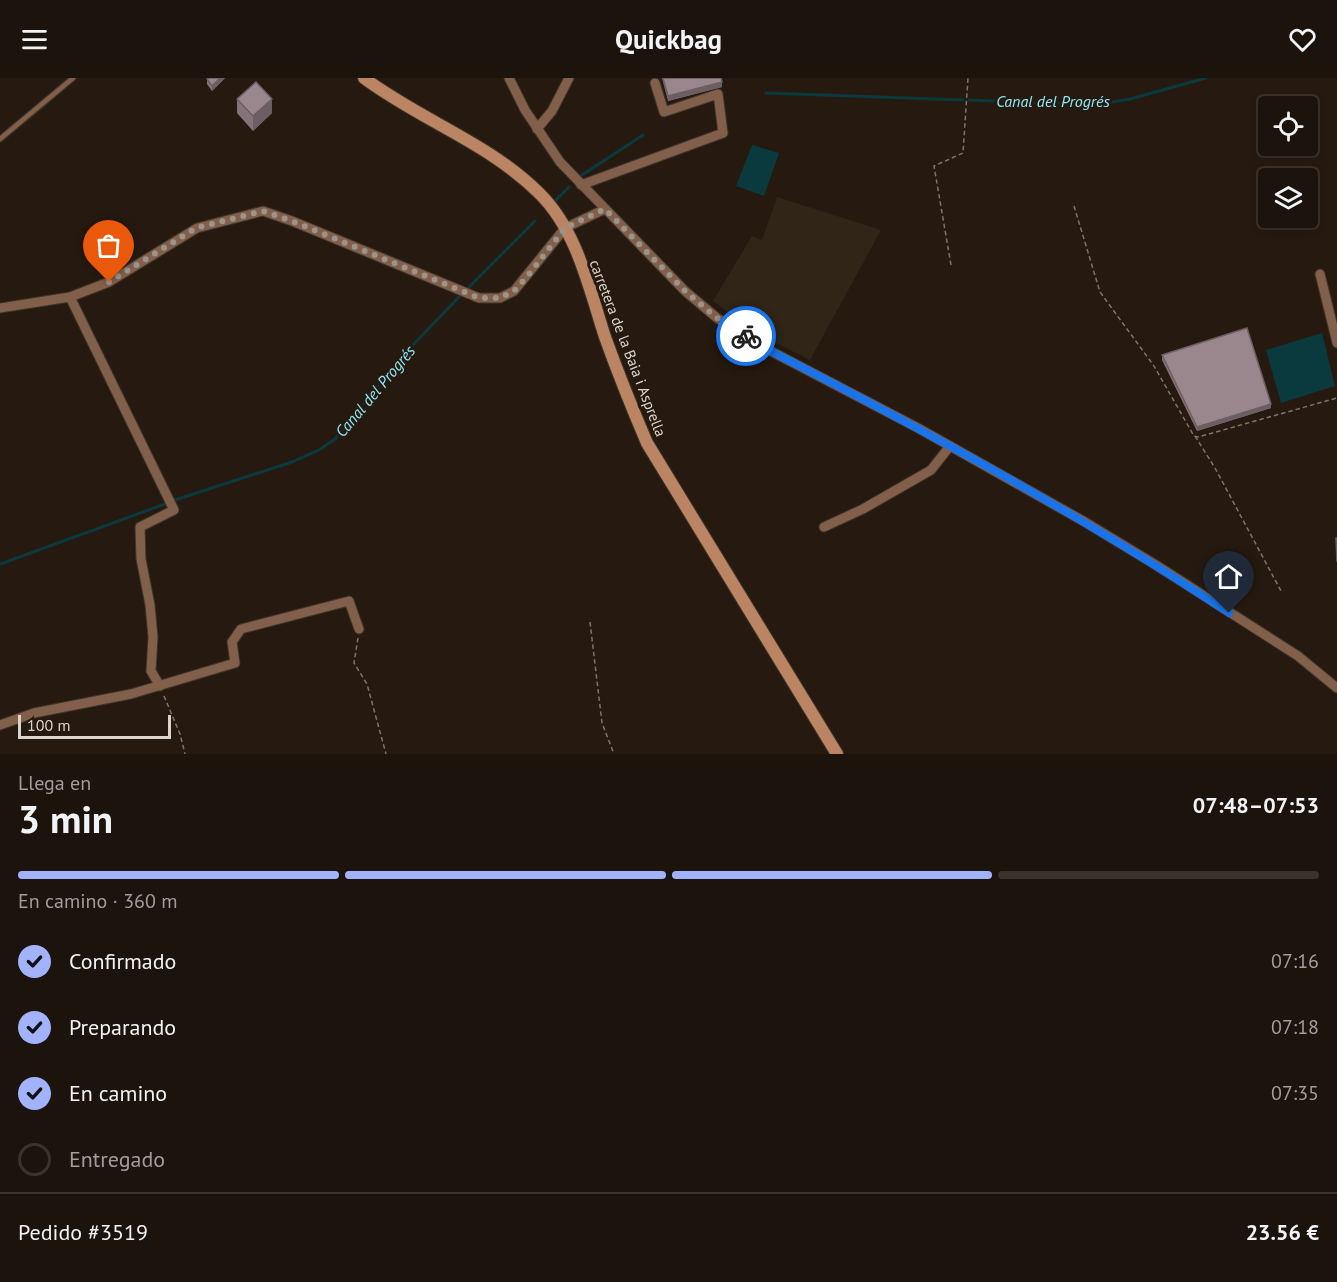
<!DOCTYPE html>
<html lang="es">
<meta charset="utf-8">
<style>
body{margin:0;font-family:"PT Sans",sans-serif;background:#251d15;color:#f1f3f6;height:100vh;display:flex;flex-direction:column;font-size:22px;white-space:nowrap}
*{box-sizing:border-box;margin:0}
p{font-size:20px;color:#a09e9d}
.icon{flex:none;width:33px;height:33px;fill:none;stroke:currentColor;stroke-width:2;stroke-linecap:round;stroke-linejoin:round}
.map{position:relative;height:676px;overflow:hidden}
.sheet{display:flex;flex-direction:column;background:#1c140c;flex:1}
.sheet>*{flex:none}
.tools{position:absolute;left:1258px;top:18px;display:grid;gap:12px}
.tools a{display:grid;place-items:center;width:60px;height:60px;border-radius:6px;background:#1c140c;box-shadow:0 3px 9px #0003,0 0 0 2px #3a332d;font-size:30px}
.scale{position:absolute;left:18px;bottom:15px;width:153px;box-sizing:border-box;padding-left:6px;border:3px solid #dcd4cd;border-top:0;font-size:16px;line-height:21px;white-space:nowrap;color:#dcd4cd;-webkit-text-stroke:4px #261a10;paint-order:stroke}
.pin{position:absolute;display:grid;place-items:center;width:51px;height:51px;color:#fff;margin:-62px -26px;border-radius:50% 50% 50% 0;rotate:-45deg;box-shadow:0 0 6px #0007}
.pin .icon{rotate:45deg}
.courier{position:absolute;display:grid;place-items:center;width:60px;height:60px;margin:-30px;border:4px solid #1a73e8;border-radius:50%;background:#fff;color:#222;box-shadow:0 2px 8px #0007}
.summary em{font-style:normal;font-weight:700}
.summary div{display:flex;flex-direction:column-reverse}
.summary{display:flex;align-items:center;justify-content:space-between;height:102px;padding:0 18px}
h1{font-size:39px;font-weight:700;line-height:45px}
.bar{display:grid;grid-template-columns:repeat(4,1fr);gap:9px 6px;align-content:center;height:72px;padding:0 18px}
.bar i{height:8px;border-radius:4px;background:#3a332d}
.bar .current{background:#a3b2fd}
.bar p{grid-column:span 4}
.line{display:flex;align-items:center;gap:15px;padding:0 18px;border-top:2px solid #3a332d}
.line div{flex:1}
ol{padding:0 18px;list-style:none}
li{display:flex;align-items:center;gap:18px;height:66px}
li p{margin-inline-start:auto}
li .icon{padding:6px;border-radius:50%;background:#a3b2fd;color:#111;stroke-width:4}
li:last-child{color:#a09e9d}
li i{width:33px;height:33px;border:3px solid #3a332d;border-radius:50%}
header{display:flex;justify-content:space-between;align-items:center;height:78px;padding:0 18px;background:#1c140c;font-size:27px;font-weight:700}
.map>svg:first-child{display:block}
.commercial{fill:#302517}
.water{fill:#0a393e}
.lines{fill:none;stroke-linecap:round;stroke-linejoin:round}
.stream{stroke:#0a393e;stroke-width:3}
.service-casing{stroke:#3f342a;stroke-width:7}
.minor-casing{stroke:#3f342a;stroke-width:11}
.secondary-casing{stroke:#3f342a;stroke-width:14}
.path{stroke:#7e746b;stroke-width:1.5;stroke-dasharray:4.5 3;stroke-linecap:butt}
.service{stroke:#815f4a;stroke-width:4.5}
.minor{stroke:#815f4a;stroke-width:9}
.secondary{stroke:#bb8463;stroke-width:12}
.wall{fill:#84747a}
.shaded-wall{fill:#6c5e63}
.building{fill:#9a878e;stroke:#6c5e63;stroke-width:1.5}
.done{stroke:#9c938b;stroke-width:6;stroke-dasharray:0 10.8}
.route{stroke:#1a73e8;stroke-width:8}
.labels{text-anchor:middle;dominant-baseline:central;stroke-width:6;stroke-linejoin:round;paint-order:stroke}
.street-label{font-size:15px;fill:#dcd4cd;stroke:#261a10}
.water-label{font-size:16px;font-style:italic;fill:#8deaf7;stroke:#261a10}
</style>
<header><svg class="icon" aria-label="menu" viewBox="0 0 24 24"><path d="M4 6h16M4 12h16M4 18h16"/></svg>Quickbag<svg class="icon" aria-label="heart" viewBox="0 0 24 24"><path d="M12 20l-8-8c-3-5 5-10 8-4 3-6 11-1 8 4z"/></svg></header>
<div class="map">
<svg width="1337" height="676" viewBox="0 0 1337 676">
<rect width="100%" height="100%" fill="#261a10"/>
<path class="commercial" d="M 777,119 L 881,152 L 810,282 L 754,254 L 713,223 L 752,158 L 762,162 Z"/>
<g class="water">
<path d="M 752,67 L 779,75 L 764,118 L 736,108 Z"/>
<path d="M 1322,255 L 1335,308 L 1281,325 L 1266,272 Z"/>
</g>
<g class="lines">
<g class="stream">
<path d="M 766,15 L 963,22"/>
<path d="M 969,22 L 1095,27 L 1130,21 L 1206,0"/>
<path d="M 582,97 L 643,57"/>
<path d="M 553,125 L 569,109"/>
<path d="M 468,210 L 535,143"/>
<path d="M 175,422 L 292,384 L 319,372 L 335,361 L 408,272 L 459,219"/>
<path d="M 0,486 L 165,426"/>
</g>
<defs>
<path id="service" d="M 0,61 L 73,0"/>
<g id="minor">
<path d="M 509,0 L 525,32 L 560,84 L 685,213 L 717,240 L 763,269 L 918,350 L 1085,444 L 1156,487 L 1298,578 L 1337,610"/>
<path d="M 537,51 L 552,33 L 569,0"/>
<path d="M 581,107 L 723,55 L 718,16 L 664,34 L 655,5"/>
<path d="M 1320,196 L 1337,265"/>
<path d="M 70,219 L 174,432 L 140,449 L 141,481 L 150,527 L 153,559 L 151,593 L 160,608"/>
<path d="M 0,230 L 70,219 L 109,204 L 197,150 L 263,133 L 292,143 L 479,220 L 500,220 L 514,213 L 565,150 L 605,131"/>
<path d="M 824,449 L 863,431 L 931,392 L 950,368"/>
<path d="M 0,647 L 34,635 L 131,616 L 235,585 L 232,564 L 241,551 L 349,523 L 359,551"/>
</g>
<path id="secondary" d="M 364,0 C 420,42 489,65 539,115 C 577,152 589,210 605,259 C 618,295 632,330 647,365 L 837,676"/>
</defs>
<use href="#service" class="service-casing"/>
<use href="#minor" class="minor-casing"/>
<use href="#secondary" class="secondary-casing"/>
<g class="path">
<path d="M 1074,128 L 1100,214 L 1154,288 L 1194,358 L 1198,359 L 1337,320"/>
<path d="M 951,187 L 934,88 L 963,75 L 968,0"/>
<path d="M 1195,358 L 1215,390 L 1281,513"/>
<path d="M 590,544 L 602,645 L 614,676"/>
<path d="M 358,560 L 354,585 L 367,606 L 386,676"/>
<path d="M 164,618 L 180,656 L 185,676"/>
</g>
<use href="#service" class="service"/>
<use href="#minor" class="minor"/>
<use href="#secondary" class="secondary"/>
</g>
<g class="wall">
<path d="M 209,0 L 225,0 L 212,13 L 207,6 L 207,1 Z"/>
<path d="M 662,0 L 721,0 L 722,9 L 668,23 Z"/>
<path d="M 237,21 L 272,35 L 253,53 L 237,35 Z"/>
<path d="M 1162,277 L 1271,330 L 1197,353 L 1162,282 Z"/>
</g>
<g class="shaded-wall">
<path d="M 220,0 L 225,0 L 212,13 L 212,8 Z"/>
<path d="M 722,4 L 722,9 L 668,23 L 668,18 Z"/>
<path d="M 272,21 L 272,35 L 253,53 L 253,38 Z"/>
<path d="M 1271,326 L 1271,330 L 1197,353 L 1197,349 Z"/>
</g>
<g class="building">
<path d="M 209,0 L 220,0 L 212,8 L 207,1 Z"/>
<path d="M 663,0 L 721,0 L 722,4 L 668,18 Z"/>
<path d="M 256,4 L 272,21 L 253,38 L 237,21 Z"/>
<path d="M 1247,250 L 1271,326 L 1197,349 L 1162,277 Z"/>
<path d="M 1336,460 L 1337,460 L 1337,484 Z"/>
</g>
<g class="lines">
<path class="done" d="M 109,204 L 196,150 L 263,133 L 292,143 L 479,220 L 500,220 L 514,213 L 526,200 L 565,150 L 605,131 L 685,213 L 717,240 L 746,258"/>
<path class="route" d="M 746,258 L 763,269 C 922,351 1080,436 1229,535"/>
</g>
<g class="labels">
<g class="street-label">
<text transform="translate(628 270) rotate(69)">carretera de la Baia i Asprella</text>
</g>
<g class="water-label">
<text x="1053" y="23">Canal del Progrés</text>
<text transform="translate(375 313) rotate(-50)">Canal del Progrés</text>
</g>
</g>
</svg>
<div class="tools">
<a><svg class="icon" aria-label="locate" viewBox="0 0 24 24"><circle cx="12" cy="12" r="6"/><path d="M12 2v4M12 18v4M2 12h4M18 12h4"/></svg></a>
<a><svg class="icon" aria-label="layers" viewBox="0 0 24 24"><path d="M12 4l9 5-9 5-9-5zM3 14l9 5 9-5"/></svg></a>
</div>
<div class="scale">100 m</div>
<div class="pin" style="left:109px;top:204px;background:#ea580c"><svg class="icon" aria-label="bag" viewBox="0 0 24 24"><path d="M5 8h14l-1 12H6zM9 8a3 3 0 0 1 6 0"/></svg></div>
<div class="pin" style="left:1229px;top:535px;background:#1f2937"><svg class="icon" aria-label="home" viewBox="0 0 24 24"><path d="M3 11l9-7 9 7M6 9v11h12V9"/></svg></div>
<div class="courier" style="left:746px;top:258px"><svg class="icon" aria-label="bike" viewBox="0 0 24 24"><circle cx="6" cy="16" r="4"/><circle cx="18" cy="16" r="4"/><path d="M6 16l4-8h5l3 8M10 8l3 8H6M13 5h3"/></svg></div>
</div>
<section class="sheet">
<div class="summary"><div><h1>3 min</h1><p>Llega en</p></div><em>07:48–07:53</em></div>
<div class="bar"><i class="current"></i><i class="current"></i><i class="current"></i><i></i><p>En camino · 360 m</p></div>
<ol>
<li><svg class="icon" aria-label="check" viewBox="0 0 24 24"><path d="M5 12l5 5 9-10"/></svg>Confirmado<p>07:16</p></li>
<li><svg class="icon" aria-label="check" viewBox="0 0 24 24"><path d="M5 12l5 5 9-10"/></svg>Preparando<p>07:18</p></li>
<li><svg class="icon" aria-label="check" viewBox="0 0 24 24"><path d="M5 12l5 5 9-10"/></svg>En camino<p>07:35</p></li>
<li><i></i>Entregado</li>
</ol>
<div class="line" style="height:78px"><div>Pedido #3519</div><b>23.56 €</b></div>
</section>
